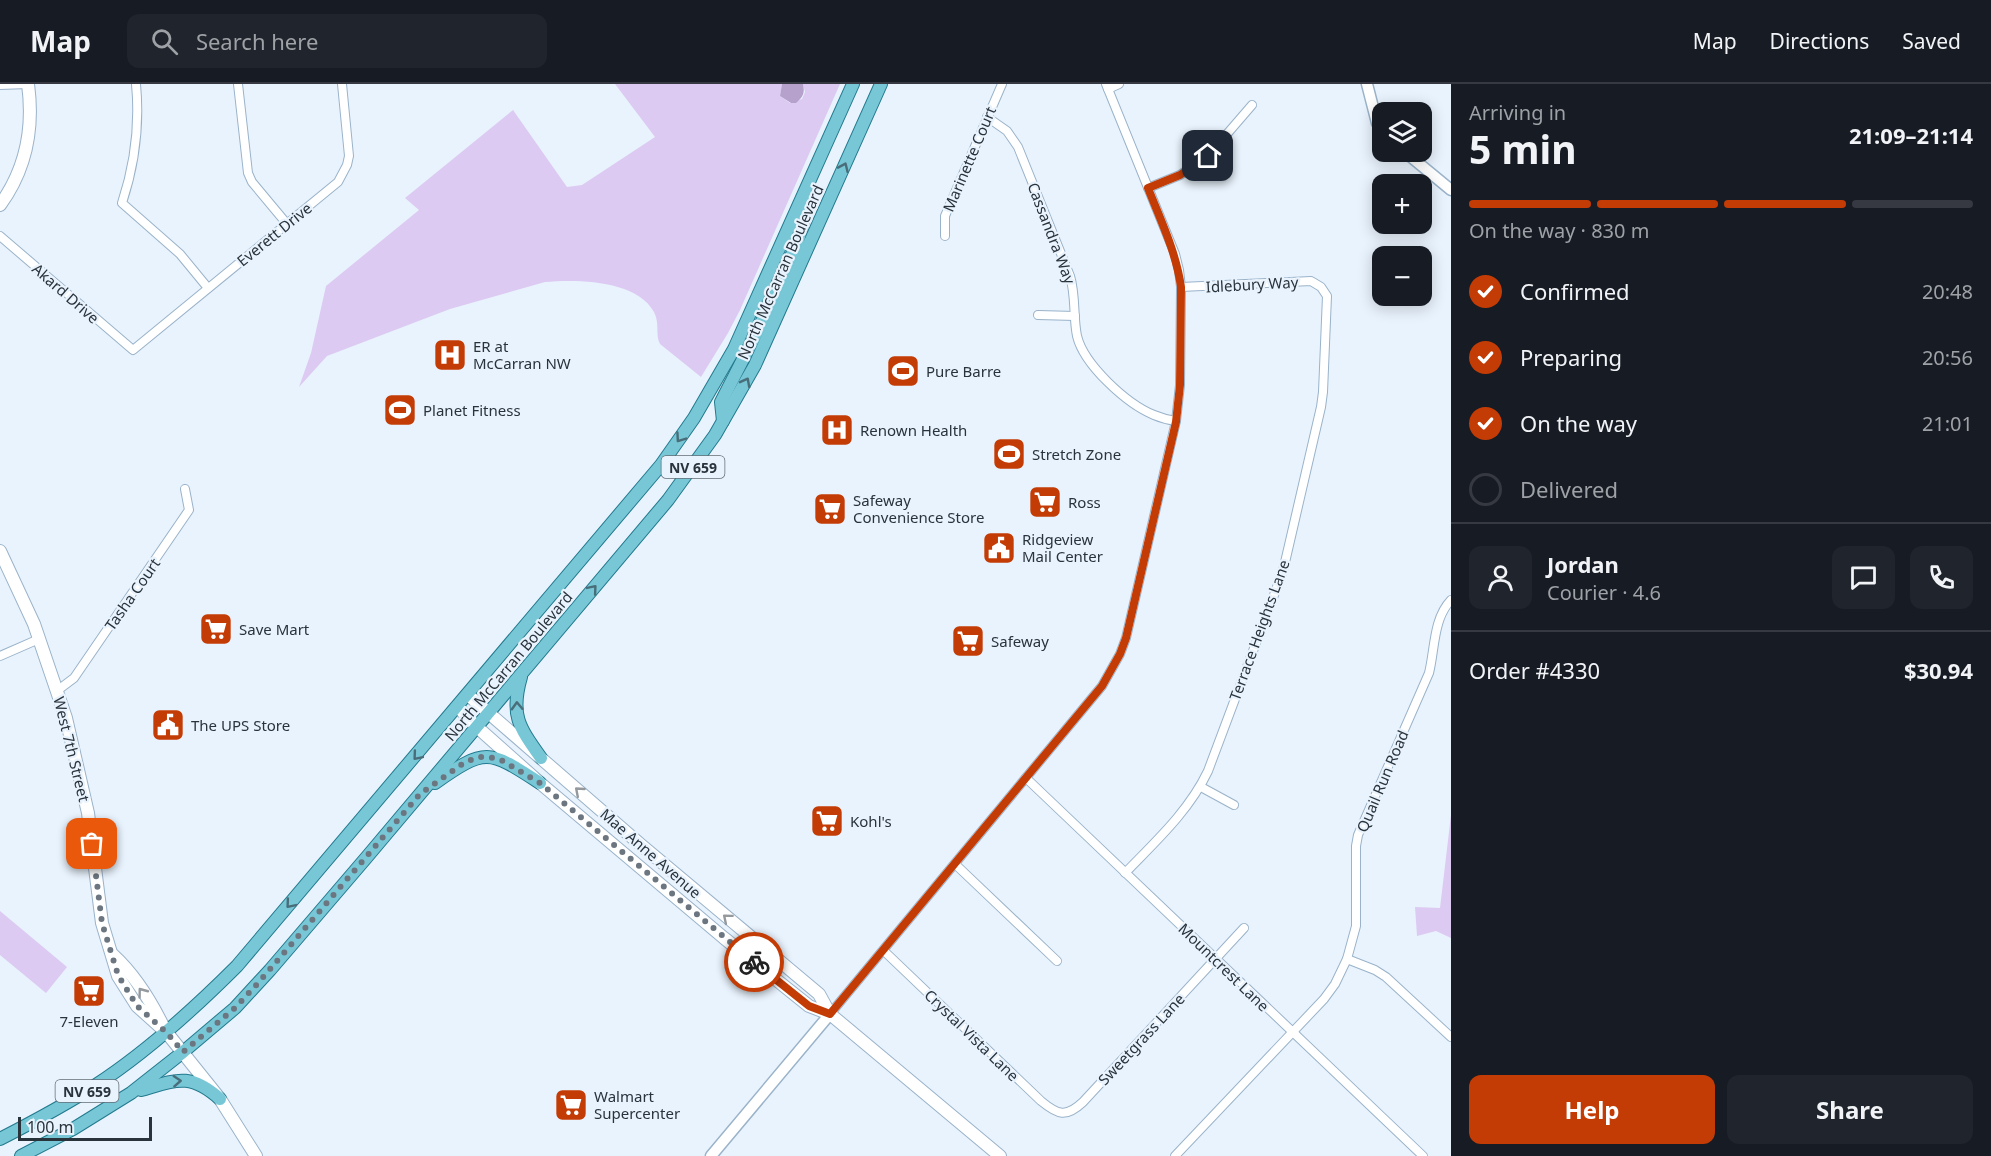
<!DOCTYPE html>
<meta charset="utf-8">
<style>
body{margin:0;font-family:"Noto Sans",sans-serif;background:#20242c;color:#f1f3f6;height:100vh;display:flex;flex-direction:column;font-size:22px;white-space:nowrap}
*{box-sizing:border-box;margin:0}
p{font-size:20px;color:#9ea1a6}
.icon{flex:none;width:33px;height:33px;fill:none;stroke:currentColor;stroke-width:2;stroke-linecap:round;stroke-linejoin:round}
.map{position:relative;flex:1;overflow:hidden}
.sheet{display:flex;flex-direction:column;background:#171b24;width:540px}
.sheet>*{flex:none}
.tools{position:absolute;left:1372px;top:18px;display:grid;gap:12px}
.tools a{display:grid;place-items:center;width:60px;height:60px;border-radius:12px;background:#171b24;box-shadow:0 3px 15px #0003;font-size:30px}
.scale{position:absolute;left:18px;bottom:15px;width:134px;box-sizing:border-box;padding-left:6px;border:3px solid #29333c;border-top:0;font-size:16px;line-height:21px;white-space:nowrap;color:#29333c;-webkit-text-stroke:4px #e9f3fd;paint-order:stroke}
.pin{position:absolute;display:grid;place-items:center;width:51px;height:51px;color:#fff;margin:-26px;border-radius:12px;box-shadow:0 3px 9px #0006}
.courier{position:absolute;display:grid;place-items:center;width:60px;height:60px;margin:-30px;border:4px solid #c43c05;border-radius:50%;background:#fff;color:#222;box-shadow:0 2px 8px #0007}
.head em{font-style:normal;font-weight:700}
.head div{display:flex;flex-direction:column-reverse}
.head{display:flex;align-items:center;justify-content:space-between;height:102px;padding:0 18px}
h1{font-size:39px;font-weight:700;line-height:45px}
.bar{display:grid;grid-template-columns:repeat(4,1fr);gap:9px 6px;align-content:center;height:72px;padding:0 18px}
.bar i{height:8px;border-radius:4px;background:#363941}
.bar .active{background:#c43c05}
.bar p{grid-column:span 4}
.line{display:flex;align-items:center;gap:15px;padding:0 18px;border-top:2px solid #363941}
.line div{flex:1}
.round{display:grid;place-items:center;flex:none;width:63px;height:63px;border-radius:12px;background:#20242c}
ol{padding:0 18px;list-style:none}
li{display:flex;align-items:center;gap:18px;height:66px}
li p{margin-inline-start:auto}
li .icon{padding:6px;border-radius:50%;background:#c43c05;color:#fff;stroke-width:4}
li:last-child{color:#9ea1a6}
li i{width:33px;height:33px;border:3px solid #363941;border-radius:50%}
.action{display:flex;gap:12px;margin-top:auto;padding:12px 18px}
.action a{flex:1;height:69px;border-radius:12px;background:#c43c05;color:#fff;font-size:24px;font-weight:700;line-height:69px;text-align:center}
.action a+a{background:#20242c;color:#f1f3f6}
header{display:flex;align-items:center;gap:36px;box-sizing:border-box;height:84px;padding:0 30px;background:#171b24;border-bottom:2px solid #363941}
header strong{font-size:28px}
nav{display:flex;gap:33px;margin-inline-start:auto;font-size:21px}
.search{width:420px;height:54px;background:#20242c;display:flex;align-items:center;gap:15px;box-sizing:border-box;padding:0 21px;border-radius:12px;color:#9ea1a6;font-size:22px}
main{display:flex;flex:1;min-height:0}
.map>svg:first-child{display:block}
.green{fill:#dccaf2}
.forest{fill:#b5a1cb}
.lines{fill:none;stroke-linecap:round;stroke-linejoin:round}
.minor-casing{stroke:#9ab3ca;stroke-width:10}
.tertiary-casing{stroke:#9ab3ca;stroke-width:13}
.secondary-casing{stroke:#9ab3ca;stroke-width:14}
.primary-casing{stroke:#227a8e;stroke-width:14}
.minor{stroke:#fff;stroke-width:8}
.tertiary{stroke:#fff;stroke-width:10}
.secondary{stroke:#fff;stroke-width:12}
.primary{stroke:#78c7d6;stroke-width:12}
.oneway{stroke:#496e7a}
.oneway2{stroke:#94999e}
.done{stroke:#6c7680;stroke-width:6;stroke-dasharray:0 10.8}
.route{stroke:#c43c05;stroke-width:8}
.labels{text-anchor:middle;dominant-baseline:central;stroke-width:4.5;stroke-linejoin:round;paint-order:stroke}
.shield{fill:#e9f3fd;stroke:#636d76;stroke-width:1.5}
.shield-label{font-size:14px;font-weight:bold;fill:#29333c}
.street-label{font-size:15px;fill:#29333c;stroke:#e9f3fd}
.poi-label{font-size:15px;fill:#29333c;stroke:#e9f3fd;text-anchor:start}
</style>
<header>
<strong>Map</strong>
<div class="search"><svg class="icon" aria-label="search" viewBox="0 0 24 24"><circle cx="10" cy="10" r="6"/><path d="M15 15l6 6"/></svg>Search here</div>
<nav><a>Map</a><a>Directions</a><a>Saved</a></nav>
</header>
<main>
<div class="map">
<svg width="1451" height="1072" viewBox="0 0 1451 1072">
<rect width="100%" height="100%" fill="#e9f3fd"/>
<g class="green">
<path d="M 615,0 L 782,0 L 780,12 L 790,19 L 802,15 L 805,8 L 803,0 L 840,0 L 740,226 L 728,249 L 701,293 L 660,260 C 655,251 660,239 654,228 C 637,196 577,195 545,198 L 450,225 L 327,272 L 299,303 L 311,269 L 326,202 L 419,126 L 405,114 L 513,26 L 567,103 L 582,101 L 655,53 Z"/>
<path d="M 1451,731 L 1451,854 L 1436,847 L 1417,852 L 1415,823 L 1440,824 Z"/>
<path d="M 0,827 L 67,883 L 46,909 L 0,871 Z"/>
</g>
<path class="forest" d="M 782,0 L 803,0 C 805,9 803,13 796,19 L 791,19 L 780,12 Z"/>
<g class="lines">
<defs>
<g id="minor">
<path d="M 136,0 C 140,42 135,80 122,119 L 180,170 L 208,204"/>
<path d="M 238,0 L 248,89 L 252,98 L 287,140"/>
<path d="M 0,1 L 28,0"/>
<path d="M 1108,5 L 1119,0"/>
<path d="M 987,33 L 1007,47 L 1018,63 L 1070,192 C 1076,212 1073,232 1077,252 C 1084,281 1127,320 1154,331 C 1161,334 1169,336 1176,337"/>
<path d="M 1148,104 L 1180,91 L 1208,72 L 1252,21"/>
<path d="M 0,152 L 133,266 L 338,98 L 347,81 L 349,72 L 342,0"/>
<path d="M 945,152 L 945,132 L 1002,0"/>
<path d="M 1038,231 L 1075,232"/>
<path d="M 0,572 L 39,555"/>
<path d="M 58,606 L 74,594 L 189,426 L 185,405"/>
<path d="M 1026,694 L 1423,1072"/>
<path d="M 1201,703 L 1234,721"/>
<path d="M 955,780 L 1057,877"/>
<path d="M 1125,789 C 1156,757 1189,727 1208,687 L 1283,487 L 1321,323 L 1323,308 L 1327,212 L 1321,203 L 1311,197 L 1181,203"/>
<path d="M 884,867 L 1041,1017 C 1058,1031 1066,1034 1083,1018 L 1244,844"/>
<path d="M 1347,875 L 1375,886 L 1386,893 L 1451,953"/>
<path d="M 830,930 L 1102,602 L 1120,570 L 1126,554 L 1176,337 L 1180,301 L 1181,203 L 1179,186 L 1175,170 L 1106,0"/>
<path d="M 1175,1072 L 1324,915 L 1335,900 L 1347,875 L 1356,842 L 1356,762 L 1358,751 L 1429,589 C 1435,565 1433,535 1451,516"/>
</g>
<g id="tertiary">
<path d="M 1367,0 L 1377,39 L 1383,49"/>
<path d="M 1405,68 L 1451,106"/>
<path d="M 711,1072 L 830,930"/>
</g>
<g id="secondary">
<path d="M 0,121 C 27,84 34,44 28,0"/>
<path d="M 0,467 L 34,540 L 66,634 L 88,729 L 102,839 L 118,892 L 137,922 L 167,949 L 220,1015 L 256,1072"/>
<path d="M 468,611 L 641,761 L 819,910 L 830,930"/>
<path d="M 458,623 L 477,643 L 540,699 L 724,854 L 809,922 L 830,930 L 1000,1072"/>
<path d="M 113,871 C 135,891 152,919 165,946"/>
</g>
<g id="primary">
<path d="M 723,337 L 721,318 L 759,244 L 798,157 L 809,112"/>
<path d="M 521,593 C 510,631 519,643 541,674"/>
<path d="M 435,699 C 486,663 489,666 540,699"/>
<path d="M 141,1006 C 176,996 190,988 220,1015"/>
<path d="M 0,1055 C 33,1038 65,1021 96,1001 C 148,967 193,926 237,882 L 661,381 L 694,334 L 734,265 L 853,0"/>
<path d="M 21,1072 L 73,1045 L 131,1009 L 183,968 L 235,924 L 270,886 L 366,774 L 668,416 L 715,351 L 755,281 L 881,0"/>
</g>
</defs>
<use href="#minor" class="minor-casing"/>
<use href="#tertiary" class="tertiary-casing"/>
<use href="#secondary" class="secondary-casing"/>
<use href="#primary" class="primary-casing"/>
<use href="#minor" class="minor"/>
<use href="#tertiary" class="tertiary"/>
<use href="#secondary" class="secondary"/>
<use href="#primary" class="primary"/>
</g>
<defs><path id="oneway-chevron" d="M-2-3.5L2.5 0L-2 3.5" fill="none" stroke-width="1.6" stroke-linecap="round" stroke-linejoin="round" transform="scale(1.5)"/></defs>
<g class="oneway">
<use href="#oneway-chevron" transform="translate(844 83) rotate(-66)"/>
<use href="#oneway-chevron" transform="translate(746 298) rotate(-62)"/>
<use href="#oneway-chevron" transform="translate(680 354) rotate(125)"/>
<use href="#oneway-chevron" transform="translate(593 505) rotate(-50)"/>
<use href="#oneway-chevron" transform="translate(517 622) rotate(-92)"/>
<use href="#oneway-chevron" transform="translate(417 672) rotate(130)"/>
<use href="#oneway-chevron" transform="translate(290 820) rotate(130)"/>
<use href="#oneway-chevron" transform="translate(177 997) rotate(-4)"/>
</g>
<g class="oneway2">
<use href="#oneway-chevron" transform="translate(579 707) rotate(-139)"/>
<use href="#oneway-chevron" transform="translate(727 834) rotate(-140)"/>
<use href="#oneway-chevron" transform="translate(142 908) rotate(-127)"/>
</g>
<g class="lines">
<path class="done" d="M 92,760 L 102,839 L 118,891 L 137,922 L 167,949 L 183,968 L 235,924 L 259,898 L 420,710 L 465,678 L 480,673 L 494,674 L 503,677 L 540,699 L 754,878"/>
<path class="route" d="M 754,878 L 809,922 L 830,930 L 1102,602 L 1120,570 L 1126,554 L 1176,338 L 1180,301 L 1181,203 C 1176,168 1161,137 1148,104 L 1180,91 L 1208,72"/>
</g>
<defs>
<symbol id="hospital-square" viewBox="-11 -11 22 22"><rect x="-9" y="-9" width="18" height="18" rx="4" fill="#c43c05" stroke="#e9f3fd"/><path d="M-5-5h3v3.5h4V-5h3V5h-3V1.5h-4V5h-3Z" fill="#fff"/></symbol>
<symbol id="stadium-square" viewBox="-11 -11 22 22"><rect x="-9" y="-9" width="18" height="18" rx="4" fill="#c43c05" stroke="#e9f3fd"/><path d="M0-5a6.5 5 0 1 0 0 10a6.5 5 0 1 0 0-10ZM-3.5-1.8h7v3.6h-7Z" fill="#fff"/></symbol>
<symbol id="supermarket-square" viewBox="-11 -11 22 22"><rect x="-9" y="-9" width="18" height="18" rx="4" fill="#c43c05" stroke="#e9f3fd"/><path d="M-6-5.5h2.5l.6 2H6L4.5 2H-2.5L-4.4-4H-6ZM-1.5 3.2a1.3 1.3 0 1 0 .1 0ZM3 3.2a1.3 1.3 0 1 0 .1 0Z" fill="#fff"/></symbol>
<symbol id="civic-square" viewBox="-11 -11 22 22"><rect x="-9" y="-9" width="18" height="18" rx="4" fill="#c43c05" stroke="#e9f3fd"/><path d="M-.6-6.5H3V-4.5H.6V-3L4-1V1h2V6H-6V1h2V-1L-.6-3ZM-1.2 2.5V6h2.4V2.5Z" fill="#fff"/></symbol>
</defs>
<g fill-rule="evenodd">
<use href="#hospital-square" x="431" y="252" width="38" height="38"/>
<use href="#stadium-square" x="884" y="268" width="38" height="38"/>
<use href="#stadium-square" x="381" y="307" width="38" height="38"/>
<use href="#hospital-square" x="818" y="327" width="38" height="38"/>
<use href="#stadium-square" x="990" y="351" width="38" height="38"/>
<use href="#supermarket-square" x="1026" y="399" width="38" height="38"/>
<use href="#supermarket-square" x="811" y="406" width="38" height="38"/>
<use href="#civic-square" x="980" y="445" width="38" height="38"/>
<use href="#supermarket-square" x="197" y="526" width="38" height="38"/>
<use href="#supermarket-square" x="949" y="538" width="38" height="38"/>
<use href="#civic-square" x="149" y="622" width="38" height="38"/>
<use href="#supermarket-square" x="808" y="718" width="38" height="38"/>
<use href="#supermarket-square" x="70" y="888" width="38" height="38"/>
<use href="#supermarket-square" x="552" y="1002" width="38" height="38"/>
</g>
<g class="labels">
<g class="shield">
<rect x="661.5" y="372" width="63" height="22" rx="4.5"/>
<rect x="55.5" y="996" width="63" height="22" rx="4.5"/>
</g>
<g class="shield-label">
<text x="693" y="383">NV 659</text>
<text x="87" y="1007">NV 659</text>
</g>
<g class="street-label">
<text transform="translate(969 75) rotate(-67)">Marinette Court</text>
<text transform="translate(1052 149) rotate(69)">Cassandra Way</text>
<text transform="translate(274 150) rotate(-39)">Everett Drive</text>
<text transform="translate(780 188) rotate(-66)">North McCarran Boulevard</text>
<text transform="translate(1252 200) rotate(-3)">Idlebury Way</text>
<text transform="translate(66 209) rotate(41)">Akard Drive</text>
<text transform="translate(132 510) rotate(-55)">Tasha Court</text>
<text transform="translate(1259 546) rotate(-70)">Terrace Heights Lane</text>
<text transform="translate(508 582) rotate(-50)">North McCarran Boulevard</text>
<text transform="translate(72 665) rotate(76)">West 7th Street</text>
<text transform="translate(1382 697) rotate(-67)">Quail Run Road</text>
<text transform="translate(651 769) rotate(41)">Mae Anne Avenue</text>
<text transform="translate(1224 883) rotate(44)">Mountcrest Lane</text>
<text transform="translate(972 951) rotate(44)">Crystal Vista Lane</text>
<text transform="translate(1141 955) rotate(-47)">Sweetgrass Lane</text>
</g>
<g class="poi-label">
<text x="473" y="262">ER at<tspan x="473" dy="17">McCarran NW</tspan></text>
<text x="926" y="287">Pure Barre</text>
<text x="423" y="326">Planet Fitness</text>
<text x="860" y="346">Renown Health</text>
<text x="1032" y="370">Stretch Zone</text>
<text x="853" y="416">Safeway<tspan x="853" dy="17">Convenience Store</tspan></text>
<text x="1068" y="418">Ross</text>
<text x="1022" y="455">Ridgeview<tspan x="1022" dy="17">Mail Center</tspan></text>
<text x="239" y="545">Save Mart</text>
<text x="991" y="557">Safeway</text>
<text x="191" y="641">The UPS Store</text>
<text x="850" y="737">Kohl's</text>
<text x="89" y="937" text-anchor="middle">7-Eleven</text>
<text x="594" y="1012">Walmart<tspan x="594" dy="17">Supercenter</tspan></text>
</g>
</g>
</svg>
<div class="tools">
<a><svg class="icon" aria-label="layers" viewBox="0 0 24 24"><path d="M12 4l9 5-9 5-9-5zM3 14l9 5 9-5"/></svg></a>
<a>+</a>
<a>−</a>
</div>
<div class="scale">100 m</div>
<div class="pin" style="left:92px;top:760px;background:#ea580c"><svg class="icon" aria-label="bag" viewBox="0 0 24 24"><path d="M5 8h14l-1 12H6zM9 8a3 3 0 0 1 6 0"/></svg></div>
<div class="pin" style="left:1208px;top:72px;background:#1f2937"><svg class="icon" aria-label="home" viewBox="0 0 24 24"><path d="M3 11l9-7 9 7M6 9v11h12V9"/></svg></div>
<div class="courier" style="left:754px;top:878px"><svg class="icon" aria-label="bike" viewBox="0 0 24 24"><circle cx="6" cy="16" r="4"/><circle cx="18" cy="16" r="4"/><path d="M6 16l4-8h5l3 8M10 8l3 8H6M13 5h3"/></svg></div>
</div>
<section class="sheet">
<div class="head"><div><h1>5 min</h1><p>Arriving in</p></div><em>21:09–21:14</em></div>
<div class="bar"><i class="active"></i><i class="active"></i><i class="active"></i><i></i><p>On the way · 830 m</p></div>
<ol>
<li><svg class="icon" aria-label="check" viewBox="0 0 24 24"><path d="M5 12l5 5 9-10"/></svg>Confirmed<p>20:48</p></li>
<li><svg class="icon" aria-label="check" viewBox="0 0 24 24"><path d="M5 12l5 5 9-10"/></svg>Preparing<p>20:56</p></li>
<li><svg class="icon" aria-label="check" viewBox="0 0 24 24"><path d="M5 12l5 5 9-10"/></svg>On the way<p>21:01</p></li>
<li><i></i>Delivered</li>
</ol>
<div class="line" style="height:108px"><a class="round"><svg class="icon" aria-label="person" viewBox="0 0 24 24"><circle cx="12" cy="8" r="4"/><path d="M4 21q1-7 8-7t8 7"/></svg></a><div><b>Jordan</b><p>Courier · 4.6</p></div><a class="round"><svg class="icon" aria-label="chat" viewBox="0 0 24 24"><path d="M4 5h16v11H9l-5 4z"/></svg></a><a class="round"><svg class="icon" aria-label="phone" viewBox="0 0 24 24"><path d="M5 4h4l2 5-3 2q2 4 5 5l2-3 5 2v4C11 20 4 13 5 4z"/></svg></a></div>
<div class="line" style="height:78px"><div>Order #4330</div><b>$30.94</b></div>
<div class="action"><a>Help</a><a>Share</a></div>
</section>
</main>
